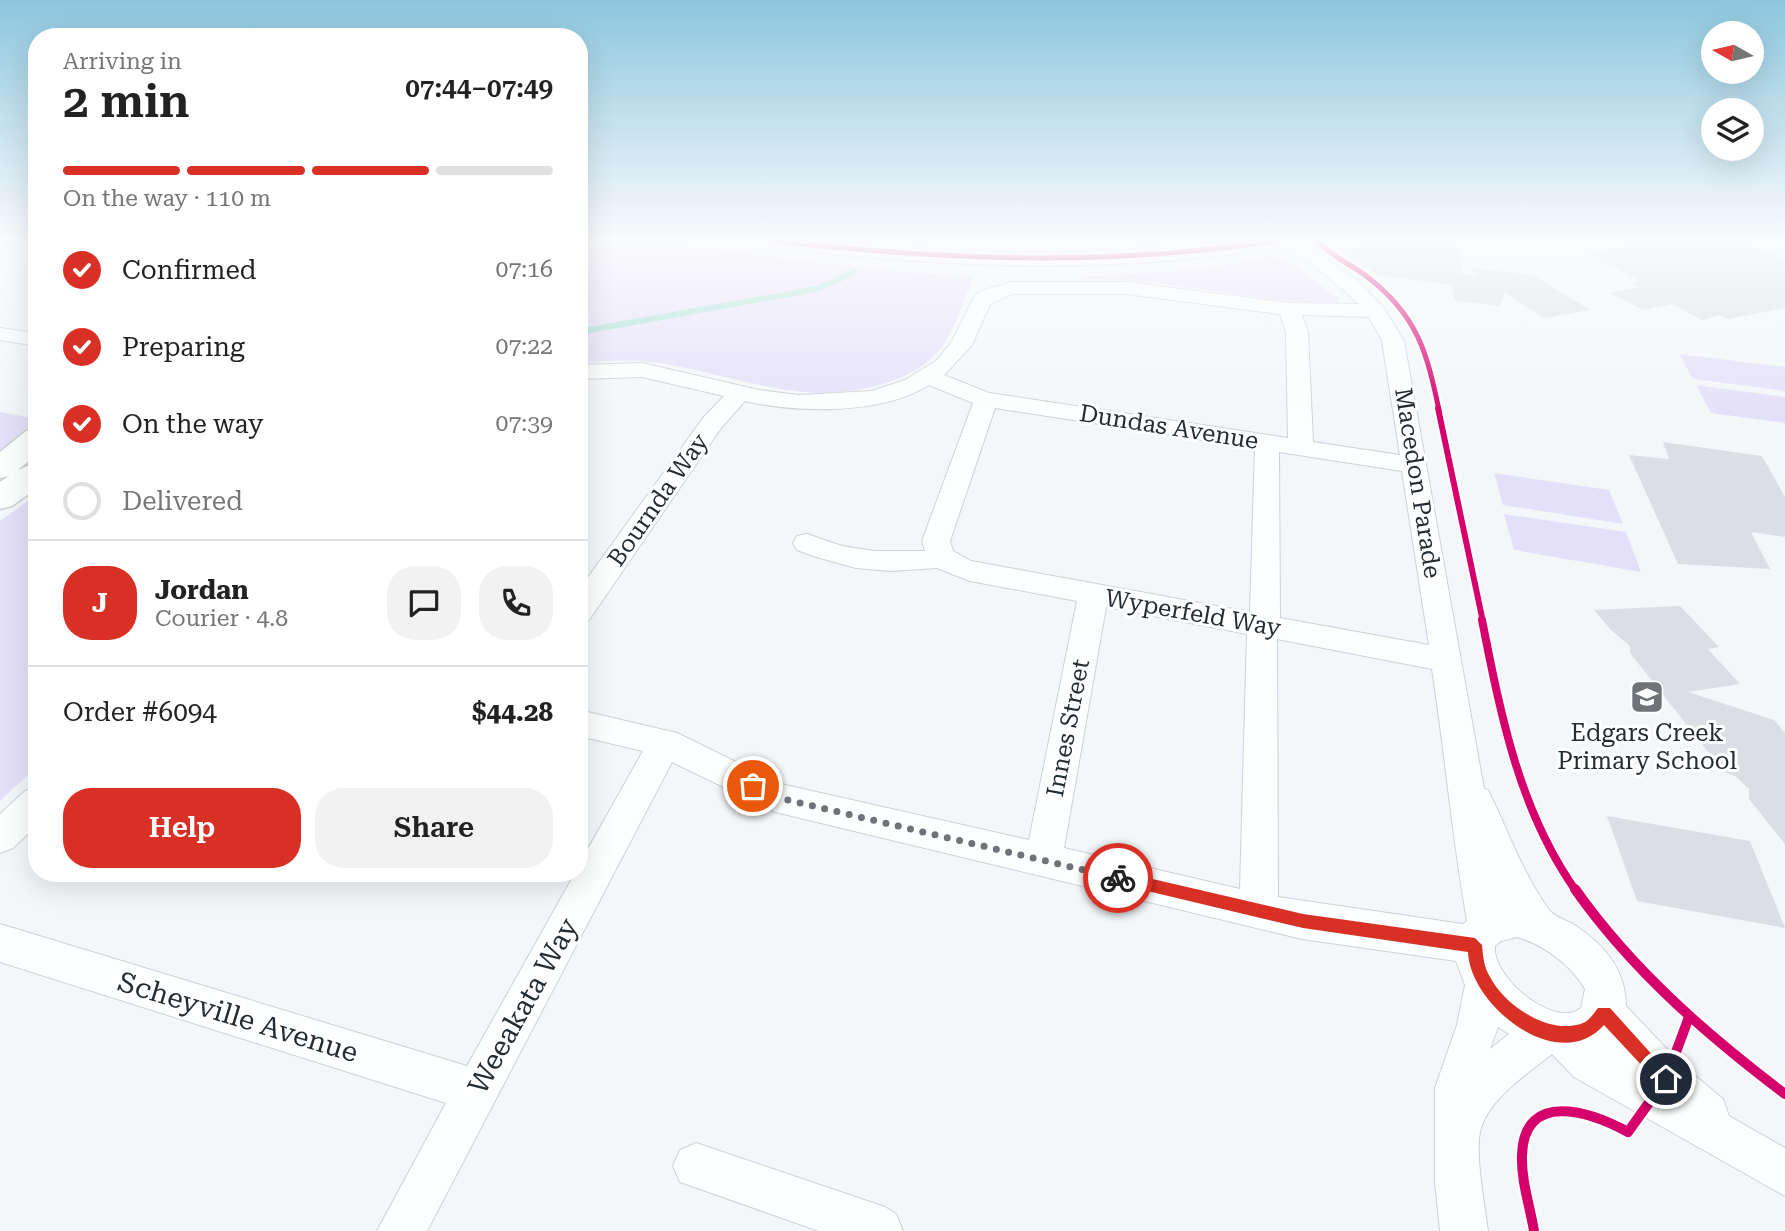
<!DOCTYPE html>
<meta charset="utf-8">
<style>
body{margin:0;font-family:"Roboto Serif",serif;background:#f2f2f2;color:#222;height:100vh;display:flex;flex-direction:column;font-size:26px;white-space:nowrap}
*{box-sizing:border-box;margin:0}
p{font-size:23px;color:#767676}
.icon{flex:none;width:38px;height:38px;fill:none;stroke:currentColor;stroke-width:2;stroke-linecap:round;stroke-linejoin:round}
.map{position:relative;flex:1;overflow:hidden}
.drawer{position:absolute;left:28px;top:28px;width:560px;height:854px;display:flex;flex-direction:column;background:#fff;border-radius:28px;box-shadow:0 7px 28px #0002}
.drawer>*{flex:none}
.needle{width:46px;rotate:278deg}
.buttons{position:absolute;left:1701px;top:21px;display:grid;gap:14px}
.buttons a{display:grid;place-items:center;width:63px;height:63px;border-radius:50%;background:#fff;box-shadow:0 7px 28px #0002;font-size:35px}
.pin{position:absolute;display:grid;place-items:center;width:60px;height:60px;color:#fff;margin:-30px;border:4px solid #fff;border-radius:50%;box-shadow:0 2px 7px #0007}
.courier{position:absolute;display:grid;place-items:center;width:70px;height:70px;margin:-35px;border:5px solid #d93025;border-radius:50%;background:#fff;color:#222;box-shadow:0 2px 9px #0007}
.overview em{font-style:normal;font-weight:600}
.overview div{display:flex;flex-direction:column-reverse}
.overview{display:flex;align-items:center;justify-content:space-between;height:119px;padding:0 35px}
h1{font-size:46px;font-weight:600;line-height:52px}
.bar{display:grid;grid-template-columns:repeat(4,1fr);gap:10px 7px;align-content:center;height:84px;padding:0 35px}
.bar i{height:9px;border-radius:5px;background:#e0e0e0}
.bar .on{background:#d93025}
.bar p{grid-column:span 4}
.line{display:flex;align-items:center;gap:18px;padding:0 35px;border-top:2px solid #e0e0e0}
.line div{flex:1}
.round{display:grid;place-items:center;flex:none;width:74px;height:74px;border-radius:28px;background:#f2f2f2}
ol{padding:0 35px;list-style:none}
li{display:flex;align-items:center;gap:21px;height:77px}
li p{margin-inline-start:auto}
li .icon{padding:7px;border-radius:50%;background:#d93025;color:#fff;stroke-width:4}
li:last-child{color:#767676}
li i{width:38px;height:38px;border:4px solid #e0e0e0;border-radius:50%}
.action{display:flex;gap:14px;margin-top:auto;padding:14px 35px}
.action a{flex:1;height:80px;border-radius:28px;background:#d93025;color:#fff;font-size:28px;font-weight:600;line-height:80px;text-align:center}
.action a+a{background:#f2f2f2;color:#222}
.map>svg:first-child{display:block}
.green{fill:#e5e0f9}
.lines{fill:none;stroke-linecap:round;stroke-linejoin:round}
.stream{stroke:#a3e0d0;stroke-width:6}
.building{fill:#dbdee3}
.minor-casing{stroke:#cdd2d6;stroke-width:2}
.secondary-casing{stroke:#cdd2d6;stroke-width:3}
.minor{fill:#fdfefe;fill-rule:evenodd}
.secondary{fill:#fdfefe;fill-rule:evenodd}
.cycleway-far3-casing{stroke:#fff;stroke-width:9}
.cycleway-far2-casing{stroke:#fff;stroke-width:10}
.cycleway-far1-casing{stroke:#fff;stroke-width:12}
.cycleway-casing{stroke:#fff;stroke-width:14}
.cycleway-far3{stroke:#d6006c;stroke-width:5}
.cycleway-far2{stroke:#d6006c;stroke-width:6}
.cycleway-far1{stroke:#d6006c;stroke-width:8}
.cycleway{stroke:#d6006c;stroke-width:10}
.route{fill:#d93025}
.done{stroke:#6d7377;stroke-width:7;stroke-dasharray:0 12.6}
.labels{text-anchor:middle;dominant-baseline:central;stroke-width:6;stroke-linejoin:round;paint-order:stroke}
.street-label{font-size:24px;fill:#242c31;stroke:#fff}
.poi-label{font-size:24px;fill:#242c31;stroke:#fff}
.near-street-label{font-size:28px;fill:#242c31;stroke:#fff}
</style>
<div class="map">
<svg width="1785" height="1231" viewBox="0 0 1785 1231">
<rect width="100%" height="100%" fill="#f4f7fa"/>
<g class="green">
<path d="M 579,241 L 652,241 L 868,269 L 974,277 C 963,301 954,334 936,354 C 923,368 904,377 886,383 C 805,408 743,377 665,364 C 636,359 608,360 579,363 Z"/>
<path d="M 1270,257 L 1285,259 L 1339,299 L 1333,303 L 1284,301 L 1149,282 L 1069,278 L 1202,269 Z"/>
<path d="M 1679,354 L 1785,367 L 1785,391 L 1693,379 Z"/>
<path d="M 1696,385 L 1785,397 L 1785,423 L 1711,413 Z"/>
<path d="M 0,412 L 37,419 L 37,427 L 0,456 Z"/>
<path d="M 1494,473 L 1609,490 L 1623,524 L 1503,505 Z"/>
<path d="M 37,494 L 37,766 L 0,801 L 0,521 Z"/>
<path d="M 1504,514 L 1626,532 L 1641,572 L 1514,550 Z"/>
</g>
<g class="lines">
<path class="stream" d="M 579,332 L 817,289 L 855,272"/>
</g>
<g class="building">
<path d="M 1369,241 L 1444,241 L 1445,245 L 1457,246 L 1463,274 L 1478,276 L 1467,268 L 1532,274 L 1590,310 L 1544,318 L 1505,293 L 1500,306 L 1455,301 L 1451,285 L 1377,275 L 1341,249 L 1367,245 Z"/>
<path d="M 1641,241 L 1743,241 L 1785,260 L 1785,308 L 1728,319 L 1719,315 L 1702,320 L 1672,304 L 1643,310 L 1610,293 L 1639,287 L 1633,283 L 1640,281 L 1589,254 Z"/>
<path d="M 1663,442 L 1762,456 L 1785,497 L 1785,537 L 1751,532 L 1770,569 L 1678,564 L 1629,455 L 1669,459 Z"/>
<path d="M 1680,606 L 1719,647 L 1708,649 L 1740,684 L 1688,692 L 1774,720 L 1785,733 L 1785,844 L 1749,799 L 1749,789 L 1735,776 L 1724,772 L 1630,653 L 1630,646 L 1611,630 L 1594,610 Z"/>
<path d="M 1607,816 L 1750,841 L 1785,928 L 1637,901 Z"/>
</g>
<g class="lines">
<defs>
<g id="minor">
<path d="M 1278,241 L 1300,241 L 1356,279 L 1383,307 L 1404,341 L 1484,789 L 1488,790 C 1508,830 1523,875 1550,911 C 1555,917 1566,920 1573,924 C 1603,943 1626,969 1626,1006 L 1681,1064 L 1723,1099 L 1729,1116 L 1785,1148 L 1785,1196 L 1574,1077 L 1552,1054 C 1527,1074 1491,1097 1481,1128 C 1474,1150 1485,1207 1488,1231 L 1440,1231 L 1435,1182 L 1435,1088 L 1457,1025 L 1465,985 L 1456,961 L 1302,939 L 775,812 L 672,762 L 427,1231 L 377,1231 L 446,1103 L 0,962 L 0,924 L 467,1066 L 575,873 L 579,873 L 579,865 L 643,751 L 579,736 L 579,710 L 677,733 L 781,784 L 1029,840 L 1077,601 L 970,581 L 937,568 L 891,571 L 856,568 L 813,556 L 797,550 L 793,543 L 797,536 L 807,534 L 842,546 L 874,551 L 925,551 L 922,541 L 973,403 L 929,385 C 881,415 798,413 745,401 L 721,428 L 589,620 L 579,623 L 579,590 L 703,418 L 724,396 L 642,377 L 579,379 L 579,365 L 642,363 L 759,390 L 799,395 L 872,391 L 905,380 L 936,361 L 951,343 L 974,297 L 981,291 L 1011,282 L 1127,282 L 1289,303 L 1359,304 L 1327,276 ZM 1012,294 L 1127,294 L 1280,314 L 1286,332 L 1288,438 L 989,393 L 944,375 L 972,345 L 990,304 ZM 1302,315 L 1369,317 L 1382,341 L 1400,455 L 1313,442 L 1308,332 ZM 995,408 L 1255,448 L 1250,612 L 971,561 L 953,551 L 950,541 ZM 1279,452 L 1402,471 L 1429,645 L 1280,618 ZM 1106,607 L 1247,634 L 1240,889 L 1064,848 ZM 1277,639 L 1432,669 C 1445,753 1452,837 1467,921 L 1463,924 L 1278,897 ZM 1517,937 C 1544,945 1571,965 1585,989 L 1581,1008 C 1554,1030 1491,976 1495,946 L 1501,941 ZM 1498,1027 L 1509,1034 L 1490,1049 Z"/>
<path d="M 0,328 L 37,333 L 37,346 L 0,340 Z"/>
<path d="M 37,787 L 37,825 L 13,848 L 0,853 L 0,814 L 25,791 Z"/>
<path d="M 696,1143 L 885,1207 L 896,1214 L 903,1231 L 819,1231 L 680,1182 L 673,1166 L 680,1150 Z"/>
</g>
<g id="secondary">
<path d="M 763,241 C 851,241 937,251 1025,253 C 1112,254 1199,241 1286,241 L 1283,246 L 1274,248 C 1104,275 945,267 775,248 L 766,246 Z"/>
<path d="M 37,429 L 37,454 L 18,470 L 37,462 L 37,488 L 12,506 L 0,509 L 0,482 L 9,476 L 0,478 L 0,452 L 26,431 Z"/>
</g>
</defs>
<use href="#minor" class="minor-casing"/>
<use href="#secondary" class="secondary-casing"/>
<use href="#minor" class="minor"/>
<use href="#secondary" class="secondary"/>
<defs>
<g id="cycleway-far3">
<path d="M 775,241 C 945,260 1104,267 1274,241"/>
<path d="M 1317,241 C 1332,257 1353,265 1370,279 C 1418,317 1427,353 1439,410"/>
</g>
<path id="cycleway-far2" d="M 1438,408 L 1483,622"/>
<path id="cycleway-far1" d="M 1482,620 C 1501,716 1519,810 1576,891"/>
<g id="cycleway">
<path d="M 1575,889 C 1632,970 1707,1035 1785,1094"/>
<path d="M 1534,1231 C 1530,1206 1521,1181 1522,1155 C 1524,1089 1591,1112 1628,1132 L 1666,1079 L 1689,1017"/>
</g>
</defs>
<use href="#cycleway-far3" class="cycleway-far3-casing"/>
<use href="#cycleway-far2" class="cycleway-far2-casing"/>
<use href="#cycleway-far1" class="cycleway-far1-casing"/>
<use href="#cycleway" class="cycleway-casing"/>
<use href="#cycleway-far3" class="cycleway-far3"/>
<use href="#cycleway-far2" class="cycleway-far2"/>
<use href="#cycleway-far1" class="cycleway-far1"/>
<use href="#cycleway" class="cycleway"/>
</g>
<linearGradient id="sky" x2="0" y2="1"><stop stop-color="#8cc6de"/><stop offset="0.58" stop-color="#fafbfd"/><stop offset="1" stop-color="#fafbfd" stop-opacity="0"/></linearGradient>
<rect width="1785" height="414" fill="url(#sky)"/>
<path class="route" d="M 1118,871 L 1303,914 L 1475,938 L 1482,945 C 1483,957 1484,967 1490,977 C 1505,1006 1550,1036 1583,1023 C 1589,1021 1594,1013 1598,1008 L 1610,1008 L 1674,1079 L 1672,1085 L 1660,1085 L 1604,1025 C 1559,1076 1470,1006 1468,952 L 1303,928 L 1118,884 L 1111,878 Z"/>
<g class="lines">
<path class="done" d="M 753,786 L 775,797 L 1118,878"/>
</g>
<defs>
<symbol id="school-square" viewBox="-11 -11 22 22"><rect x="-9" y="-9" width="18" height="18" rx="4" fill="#6d7377" stroke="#fff"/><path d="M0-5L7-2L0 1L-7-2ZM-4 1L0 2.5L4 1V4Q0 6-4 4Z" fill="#fff"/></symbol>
</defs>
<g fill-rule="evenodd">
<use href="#school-square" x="1628" y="678" width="38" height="38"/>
</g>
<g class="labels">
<g class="street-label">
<text transform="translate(1169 427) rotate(9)">Dundas Avenue</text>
<text transform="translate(1418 483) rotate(81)">Macedon Parade</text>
<text transform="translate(658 500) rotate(-55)">Bournda Way</text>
<text transform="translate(1193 613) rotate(10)">Wyperfeld Way</text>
<text transform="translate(1068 728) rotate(-79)">Innes Street</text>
</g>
<g class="poi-label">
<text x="1647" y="733">Edgars Creek<tspan x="1647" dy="28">Primary School</tspan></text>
</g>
<g class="near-street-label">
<text transform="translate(523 1006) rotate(-61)">Weeakata Way</text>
<text transform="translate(238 1017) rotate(17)">Scheyville Avenue</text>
</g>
</g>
</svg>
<div class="buttons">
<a><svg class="needle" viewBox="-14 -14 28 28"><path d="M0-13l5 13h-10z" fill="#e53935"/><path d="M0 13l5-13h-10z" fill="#767676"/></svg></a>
<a><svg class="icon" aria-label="layers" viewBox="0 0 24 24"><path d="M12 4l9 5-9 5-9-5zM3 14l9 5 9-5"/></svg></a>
</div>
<div class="pin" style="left:753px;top:786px;background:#ea580c"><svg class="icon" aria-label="bag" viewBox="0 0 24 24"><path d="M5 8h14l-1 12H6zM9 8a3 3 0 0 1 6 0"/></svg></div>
<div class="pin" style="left:1666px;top:1079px;background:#1f2937"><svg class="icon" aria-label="home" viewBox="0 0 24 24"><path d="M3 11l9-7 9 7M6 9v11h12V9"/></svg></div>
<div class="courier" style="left:1118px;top:878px"><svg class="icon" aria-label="bike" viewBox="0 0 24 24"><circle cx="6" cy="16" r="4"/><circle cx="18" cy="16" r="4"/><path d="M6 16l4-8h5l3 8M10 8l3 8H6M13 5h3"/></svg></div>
<section class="drawer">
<div class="overview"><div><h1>2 min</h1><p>Arriving in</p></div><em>07:44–07:49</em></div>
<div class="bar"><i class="on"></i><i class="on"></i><i class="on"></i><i></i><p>On the way · 110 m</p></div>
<ol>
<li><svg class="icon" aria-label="check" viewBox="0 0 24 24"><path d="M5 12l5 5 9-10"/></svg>Confirmed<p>07:16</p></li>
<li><svg class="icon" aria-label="check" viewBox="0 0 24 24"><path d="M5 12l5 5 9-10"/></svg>Preparing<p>07:22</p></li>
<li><svg class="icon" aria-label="check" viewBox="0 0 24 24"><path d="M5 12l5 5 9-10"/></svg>On the way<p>07:39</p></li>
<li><i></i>Delivered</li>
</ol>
<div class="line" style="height:126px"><b class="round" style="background:#d93025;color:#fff">J</b><div><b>Jordan</b><p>Courier · 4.8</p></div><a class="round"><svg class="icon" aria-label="chat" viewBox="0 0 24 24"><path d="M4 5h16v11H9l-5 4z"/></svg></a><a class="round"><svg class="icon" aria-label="phone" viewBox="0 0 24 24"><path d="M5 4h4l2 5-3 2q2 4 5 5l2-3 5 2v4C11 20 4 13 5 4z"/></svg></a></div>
<div class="line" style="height:91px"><div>Order #6094</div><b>$44.28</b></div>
<div class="action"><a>Help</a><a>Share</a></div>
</section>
</div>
